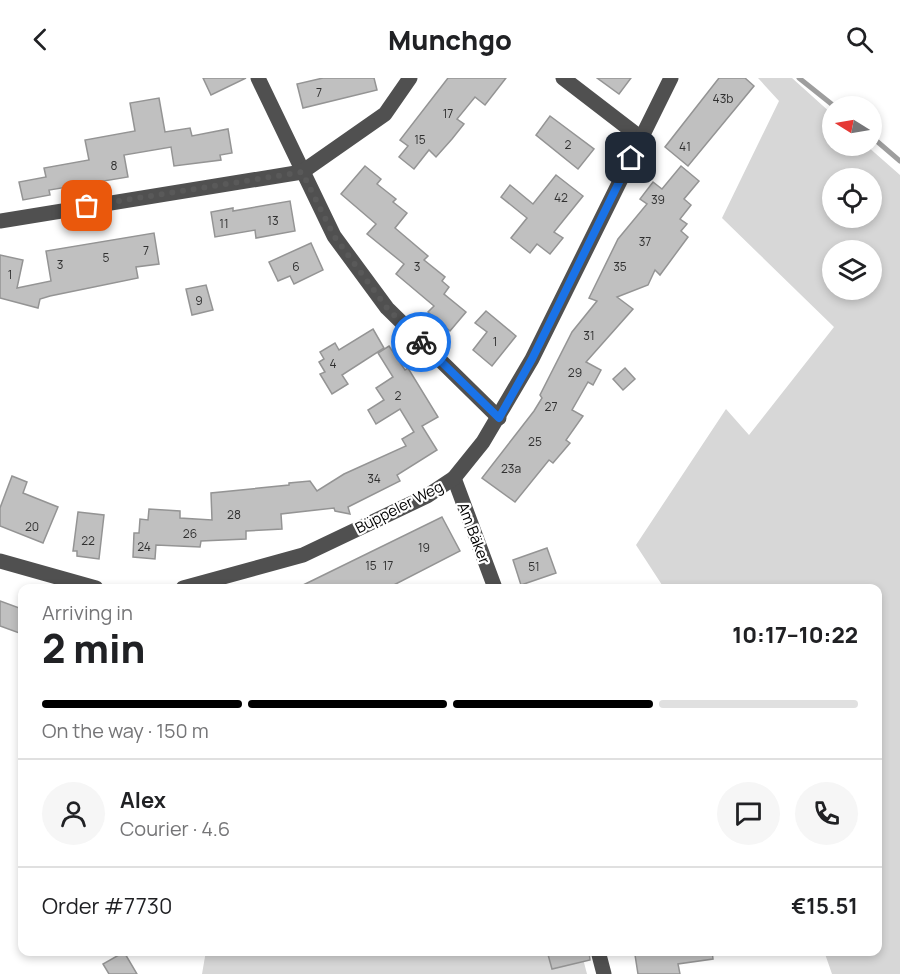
<!DOCTYPE html>
<meta charset="utf-8">
<style>
body{margin:0;font-family:Manrope,sans-serif;background:#f6f6f6;color:#202124;height:100vh;display:flex;flex-direction:column;font-size:22px;white-space:nowrap}
*{box-sizing:border-box;margin:0}
p{font-size:20px;color:#757577}
.icon{flex:none;width:33px;height:33px;fill:none;stroke:currentColor;stroke-width:2;stroke-linecap:round;stroke-linejoin:round}
.map{position:relative;flex:1;overflow:hidden}
.side{position:absolute;left:18px;top:506px;width:864px;height:372px;display:flex;flex-direction:column;background:#fff;border-radius:12px;box-shadow:0 3px 9px #0003}
.side>*{flex:none}
.needle{width:39px;rotate:281deg}
.buttons{position:absolute;left:822px;top:18px;display:grid;gap:12px}
.buttons a{display:grid;place-items:center;width:60px;height:60px;border-radius:50%;background:#fff;box-shadow:0 3px 9px #0003;font-size:30px}
.pin{position:absolute;display:grid;place-items:center;width:51px;height:51px;color:#fff;margin:-26px;border-radius:12px;box-shadow:0 3px 9px #0006}
.courier{position:absolute;display:grid;place-items:center;width:60px;height:60px;margin:-30px;border:4px solid #1a73e8;border-radius:50%;background:#fff;color:#222;box-shadow:0 2px 8px #0007}
.summary em{font-style:normal;font-weight:800}
.summary div{display:flex;flex-direction:column-reverse}
.summary{display:flex;align-items:center;justify-content:space-between;height:102px;padding:0 24px}
h1{font-size:39px;font-weight:800;line-height:45px}
.bar{display:grid;grid-template-columns:repeat(4,1fr);gap:9px 6px;align-content:center;height:72px;padding:0 24px}
.bar i{height:8px;border-radius:4px;background:#e0e0e0}
.bar .current{background:#000}
.bar p{grid-column:span 4}
.line{display:flex;align-items:center;gap:15px;padding:0 24px;border-top:2px solid #e0e0e0}
.line div{flex:1}
.round{display:grid;place-items:center;flex:none;width:63px;height:63px;border-radius:32px;background:#f6f6f6}
header{display:flex;justify-content:space-between;align-items:center;height:78px;padding:0 24px;background:#fff;font-size:27px;font-weight:800}
.map>svg:first-child{display:block}
.green{fill:#d7d7d7;fill-rule:evenodd}
.lines{fill:none;stroke-linecap:round;stroke-linejoin:round}
.stream{stroke:#9e9e9e;stroke-width:5}
.building{fill:#c0c0c0;stroke:#949494;stroke-width:1.5}
.minor{stroke:#505050;stroke-width:15}
.done{stroke:#595959;stroke-width:6;stroke-dasharray:0 10.8}
.route{stroke:#1a73e8;stroke-width:8}
.labels{text-anchor:middle;dominant-baseline:central;stroke-width:4.5;stroke-linejoin:round;paint-order:stroke}
.number-label{font-size:12px;fill:#303030}
.street-label{font-size:15px;fill:#000;stroke:#fff}
</style>
<header><svg class="icon" aria-label="back" viewBox="0 0 24 24"><path d="M15 5l-7 7 7 7"/></svg>Munchgo<svg class="icon" aria-label="search" viewBox="0 0 24 24"><circle cx="10" cy="10" r="6"/><path d="M15 15l6 6"/></svg></header>
<div class="map">
<svg width="900" height="896" viewBox="0 0 900 896">
<rect width="100%" height="100%" fill="#fff"/>
<g class="green">
<path d="M 758,0 L 792,0 L 832,36 L 832,68 L 867,68 L 900,97 L 900,896 L 832,896 L 824,873 L 878,873 L 878,510 L 664,510 L 636,467 L 726,331 L 749,357 L 834,249 L 722,140 L 779,23 ZM 872,100 L 872,140 L 832,140 L 832,100 ZM 832,172 L 872,172 L 872,212 L 832,212 Z"/>
<path d="M 206,873 L 581,873 L 587,896 L 202,896 Z"/>
</g>
<g class="lines">
<g class="stream">
<path d="M 799,0 L 834,28"/>
<path d="M 872,59 L 900,83"/>
</g>
</g>
<g class="building">
<path d="M 203,0 L 246,0 L 211,17 Z"/>
<path d="M 323,0 L 374,0 L 377,12 L 303,30 L 297,6 Z"/>
<path d="M 448,0 L 506,0 L 485,27 L 475,19 L 457,41 L 464,46 L 452,61 L 436,79 L 429,72 L 414,91 L 399,79 L 408,68 L 400,62 Z"/>
<path d="M 597,0 L 631,0 L 619,16 Z"/>
<path d="M 719,0 L 745,0 L 754,8 L 688,88 L 665,69 Z"/>
<path d="M 159,20 L 165,54 L 190,50 L 192,58 L 228,51 L 232,75 L 220,77 L 221,82 L 174,88 L 171,69 L 124,77 L 128,99 L 49,112 L 50,117 L 23,122 L 19,104 L 46,99 L 44,90 L 89,82 L 85,62 L 135,53 L 130,25 Z"/>
<path d="M 550,38 L 594,71 L 578,91 L 536,57 Z"/>
<path d="M 365,88 L 381,101 L 377,106 L 396,121 L 393,124 L 407,135 L 395,150 L 428,178 L 424,182 L 445,199 L 442,203 L 449,209 L 444,216 L 466,234 L 450,253 L 428,234 L 434,228 L 396,196 L 404,186 L 367,156 L 376,146 L 341,116 Z"/>
<path d="M 681,88 L 699,103 L 684,121 L 691,127 L 680,141 L 687,146 L 681,153 L 688,159 L 660,197 L 655,192 L 648,207 L 617,219 L 633,231 L 586,284 L 601,292 L 593,307 L 588,304 L 572,332 L 583,338 L 566,362 L 570,365 L 553,385 L 549,382 L 515,424 L 482,400 L 534,333 L 542,320 L 540,317 L 572,254 L 597,223 L 589,220 L 618,161 L 647,126 L 640,121 L 653,104 L 662,111 Z"/>
<path d="M 556,97 L 583,118 L 554,154 L 563,160 L 550,176 L 537,166 L 530,175 L 511,160 L 527,140 L 501,119 L 510,107 L 533,126 Z"/>
<path d="M 290,123 L 295,153 L 256,160 L 255,152 L 215,159 L 211,134 L 233,130 L 233,133 Z"/>
<path d="M 154,155 L 159,186 L 136,189 L 138,200 L 50,218 L 40,221 L 38,230 L 0,220 L 0,177 L 23,182 L 17,210 L 51,203 L 46,173 Z"/>
<path d="M 311,165 L 323,192 L 294,206 L 290,198 L 278,203 L 269,184 Z"/>
<path d="M 206,207 L 213,232 L 192,237 L 186,211 Z"/>
<path d="M 486,233 L 516,258 L 492,288 L 473,272 L 487,254 L 475,245 Z"/>
<path d="M 373,251 L 384,270 L 342,297 L 348,306 L 332,316 L 320,296 L 325,294 L 319,284 L 324,281 L 320,274 L 335,265 L 339,272 Z"/>
<path d="M 389,268 L 405,292 L 408,290 L 438,339 L 422,348 L 437,372 L 397,397 L 400,403 L 348,429 L 350,436 L 335,433 L 334,430 L 281,436 L 282,451 L 246,453 L 246,461 L 201,463 L 200,469 L 156,467 L 155,481 L 133,479 L 134,455 L 139,455 L 140,441 L 148,442 L 149,431 L 180,433 L 180,440 L 212,442 L 211,415 L 289,407 L 289,405 L 310,403 L 317,413 L 344,396 L 406,368 L 402,361 L 414,354 L 400,331 L 376,346 L 368,332 L 384,322 L 376,310 L 393,299 L 378,275 Z"/>
<path d="M 625,290 L 635,301 L 623,312 L 613,301 Z"/>
<path d="M 12,398 L 27,404 L 23,415 L 58,429 L 43,465 L 0,448 L 0,430 Z"/>
<path d="M 78,434 L 104,437 L 99,481 L 77,478 L 77,473 L 73,473 Z"/>
<path d="M 442,439 L 460,473 L 388,510 L 297,510 Z"/>
<path d="M 547,470 L 556,495 L 521,507 L 513,482 Z"/>
<path d="M 0,523 L 22,531 L 22,556 L 0,548 Z"/>
<path d="M 547,873 L 589,873 L 590,882 L 552,891 Z"/>
<path d="M 663,873 L 712,873 L 713,881 L 678,886 L 680,896 L 638,896 L 635,877 Z"/>
<path d="M 124,874 L 137,896 L 109,896 L 103,886 Z"/>
</g>
<g class="lines">
<g class="minor">
<path d="M 258,0 L 334,158 L 387,230 L 499,340"/>
<path d="M 563,0 L 641,60"/>
<path d="M 0,143 L 302,94 L 385,36 L 410,0"/>
<path d="M 454,400 L 495,510"/>
<path d="M 0,483 L 96,510"/>
<path d="M 183,510 L 303,477 L 427,418 L 454,400 L 483,364 L 532,281 L 671,0"/>
<path d="M 598,873 L 604,896"/>
</g>
</g>
<g class="lines">
<path class="done" d="M 87,128 L 302,94 L 334,158 L 387,230 L 421,264"/>
<path class="route" d="M 421,264 L 499,340 L 532,281 L 631,80"/>
</g>
<g class="labels">
<g class="number-label">
<text x="319" y="14">7</text>
<text x="723" y="20">43b</text>
<text x="448" y="35">17</text>
<text x="420" y="61">15</text>
<text x="568" y="66">2</text>
<text x="685" y="68">41</text>
<text x="114" y="87">8</text>
<text x="561" y="119">42</text>
<text x="658" y="121">39</text>
<text x="273" y="142">13</text>
<text x="224" y="145">11</text>
<text x="645" y="163">37</text>
<text x="146" y="172">7</text>
<text x="106" y="179">5</text>
<text x="60" y="186">3</text>
<text x="296" y="188">6</text>
<text x="417" y="188">3</text>
<text x="620" y="188">35</text>
<text x="10" y="196">1</text>
<text x="199" y="222">9</text>
<text x="589" y="257">31</text>
<text x="495" y="263">1</text>
<text x="333" y="285">4</text>
<text x="575" y="294">29</text>
<text x="398" y="317">2</text>
<text x="551" y="328">27</text>
<text x="535" y="363">25</text>
<text x="511" y="390">23a</text>
<text x="374" y="400">34</text>
<text x="234" y="436">28</text>
<text x="32" y="448">20</text>
<text x="190" y="455">26</text>
<text x="88" y="462">22</text>
<text x="144" y="468">24</text>
<text x="424" y="469">19</text>
<text x="371" y="487">15</text>
<text x="388" y="487">17</text>
<text x="534" y="488">51</text>
</g>
<g class="street-label">
<text transform="translate(399 429) rotate(-27)">Büppeler Weg</text>
<text transform="translate(474 455) rotate(69)">Am Bäker</text>
</g>
</g>
</svg>
<div class="buttons">
<a><svg class="needle" viewBox="-14 -14 28 28"><path d="M0-13l5 13h-10z" fill="#e53935"/><path d="M0 13l5-13h-10z" fill="#757577"/></svg></a>
<a><svg class="icon" aria-label="locate" viewBox="0 0 24 24"><circle cx="12" cy="12" r="6"/><path d="M12 2v4M12 18v4M2 12h4M18 12h4"/></svg></a>
<a><svg class="icon" aria-label="layers" viewBox="0 0 24 24"><path d="M12 4l9 5-9 5-9-5zM3 14l9 5 9-5"/></svg></a>
</div>
<div class="pin" style="left:87px;top:128px;background:#ea580c"><svg class="icon" aria-label="bag" viewBox="0 0 24 24"><path d="M5 8h14l-1 12H6zM9 8a3 3 0 0 1 6 0"/></svg></div>
<div class="pin" style="left:631px;top:80px;background:#1f2937"><svg class="icon" aria-label="home" viewBox="0 0 24 24"><path d="M3 11l9-7 9 7M6 9v11h12V9"/></svg></div>
<div class="courier" style="left:421px;top:264px"><svg class="icon" aria-label="bike" viewBox="0 0 24 24"><circle cx="6" cy="16" r="4"/><circle cx="18" cy="16" r="4"/><path d="M6 16l4-8h5l3 8M10 8l3 8H6M13 5h3"/></svg></div>
<section class="side">
<div class="summary"><div><h1>2 min</h1><p>Arriving in</p></div><em>10:17–10:22</em></div>
<div class="bar"><i class="current"></i><i class="current"></i><i class="current"></i><i></i><p>On the way · 150 m</p></div>
<div class="line" style="height:108px"><a class="round"><svg class="icon" aria-label="person" viewBox="0 0 24 24"><circle cx="12" cy="8" r="4"/><path d="M4 21q1-7 8-7t8 7"/></svg></a><div><b>Alex</b><p>Courier · 4.6</p></div><a class="round"><svg class="icon" aria-label="chat" viewBox="0 0 24 24"><path d="M4 5h16v11H9l-5 4z"/></svg></a><a class="round"><svg class="icon" aria-label="phone" viewBox="0 0 24 24"><path d="M5 4h4l2 5-3 2q2 4 5 5l2-3 5 2v4C11 20 4 13 5 4z"/></svg></a></div>
<div class="line" style="height:78px"><div>Order #7730</div><b>€15.51</b></div>
</section>
</div>
